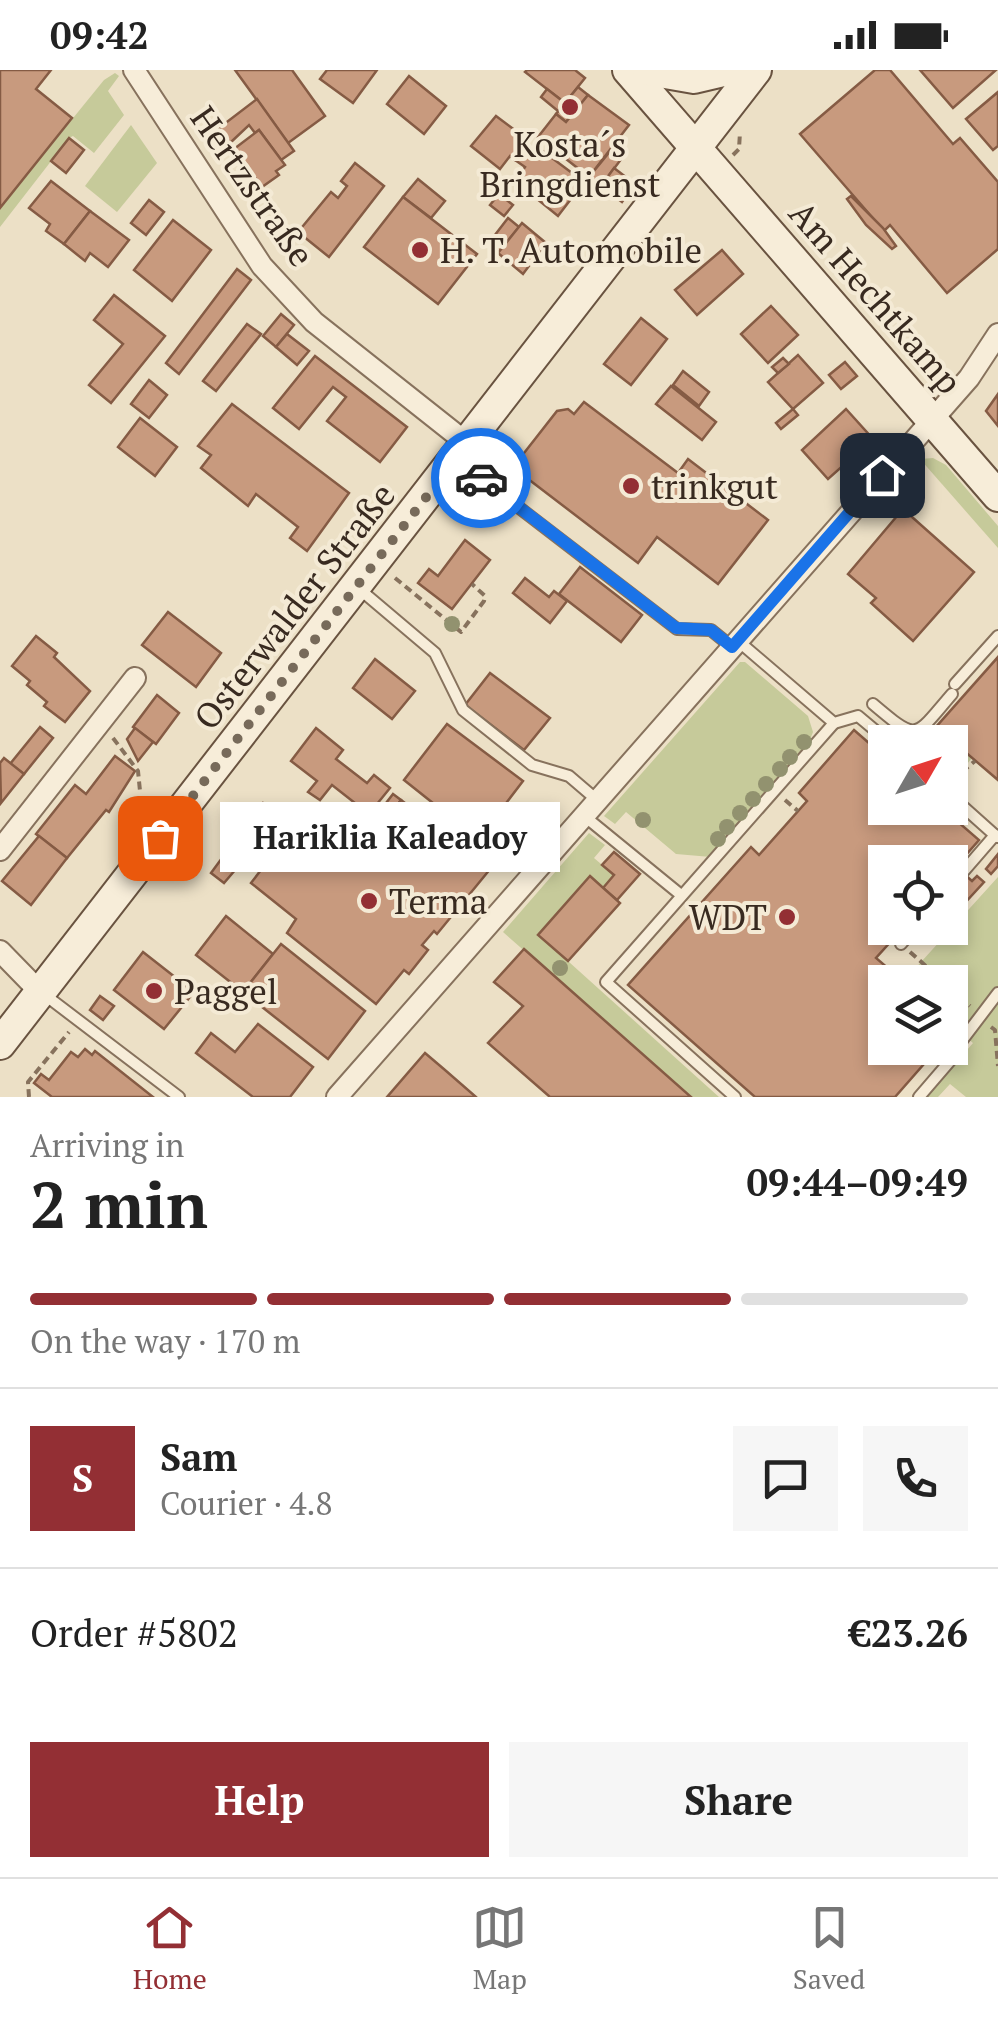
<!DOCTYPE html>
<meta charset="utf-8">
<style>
body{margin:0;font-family:"PT Serif",serif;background:#f6f6f6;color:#222;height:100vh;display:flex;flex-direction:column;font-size:38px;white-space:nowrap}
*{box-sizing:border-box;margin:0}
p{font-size:32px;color:#767676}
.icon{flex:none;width:55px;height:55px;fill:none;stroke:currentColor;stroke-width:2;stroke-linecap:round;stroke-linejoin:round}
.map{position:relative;height:1027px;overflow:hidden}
.details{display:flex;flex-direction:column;background:#fff;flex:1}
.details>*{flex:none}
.needle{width:65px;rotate:51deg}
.buttons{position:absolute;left:868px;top:655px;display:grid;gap:20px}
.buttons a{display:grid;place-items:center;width:100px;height:100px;border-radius:0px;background:#fff;box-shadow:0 5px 15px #0003;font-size:50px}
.pin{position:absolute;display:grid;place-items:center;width:85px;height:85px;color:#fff;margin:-42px;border-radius:20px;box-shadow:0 5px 15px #0006}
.courier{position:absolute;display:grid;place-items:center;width:100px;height:100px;margin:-50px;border:8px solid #1a73e8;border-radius:50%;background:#fff;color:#222;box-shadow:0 2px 12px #0007}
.bubble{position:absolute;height:70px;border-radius:0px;background:#fff;box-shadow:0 5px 15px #0003;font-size:32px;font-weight:600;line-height:70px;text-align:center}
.overview em{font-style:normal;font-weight:600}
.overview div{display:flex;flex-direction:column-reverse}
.overview{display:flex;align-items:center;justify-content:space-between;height:170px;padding:0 30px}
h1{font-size:65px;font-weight:600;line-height:75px}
.bar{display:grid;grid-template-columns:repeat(4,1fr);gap:15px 10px;align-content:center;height:120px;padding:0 30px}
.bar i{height:12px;border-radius:8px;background:#e0e0e0}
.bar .on{background:#932f34}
.bar p{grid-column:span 4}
.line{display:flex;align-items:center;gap:25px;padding:0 30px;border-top:2px solid #e0e0e0}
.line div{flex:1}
.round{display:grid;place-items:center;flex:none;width:105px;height:105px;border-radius:0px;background:#f6f6f6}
.action{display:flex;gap:20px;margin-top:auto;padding:20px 30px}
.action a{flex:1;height:115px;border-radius:0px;background:#932f34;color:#fff;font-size:40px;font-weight:600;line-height:115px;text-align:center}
.action a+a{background:#f6f6f6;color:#222}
.status{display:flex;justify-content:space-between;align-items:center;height:70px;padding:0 50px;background:#fff;direction:ltr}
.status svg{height:28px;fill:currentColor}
.menu{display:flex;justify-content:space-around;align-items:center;height:140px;border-top:2px solid #e0e0e0;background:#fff;font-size:28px;color:#767676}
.menu a{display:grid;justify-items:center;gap:5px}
.menu .on{color:#932f34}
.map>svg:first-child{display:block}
.green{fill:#c6ca9a}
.building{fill:#c89a7e;stroke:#855b44;stroke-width:2.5}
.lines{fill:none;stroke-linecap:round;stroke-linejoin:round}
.lane-casing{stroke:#87725d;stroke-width:14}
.street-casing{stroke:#87725d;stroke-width:24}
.secondary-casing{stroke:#695340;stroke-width:34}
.path{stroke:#87725d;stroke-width:4;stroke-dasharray:8 5;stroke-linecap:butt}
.lane{stroke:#f7edd9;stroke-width:10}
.street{stroke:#f7edd9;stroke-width:20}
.secondary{stroke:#f7edd9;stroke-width:30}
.tree{fill:#92926f}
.done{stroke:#776a5a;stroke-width:10;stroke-dasharray:0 18}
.route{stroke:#1a73e8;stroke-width:12}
.poi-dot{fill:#932f34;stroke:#f4ead5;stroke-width:4}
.labels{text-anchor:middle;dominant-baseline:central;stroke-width:8;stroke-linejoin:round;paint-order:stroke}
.poi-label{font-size:35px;fill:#382a20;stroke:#f4ead5;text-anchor:start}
.street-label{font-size:35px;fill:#382a20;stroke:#f4ead5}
</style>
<div class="status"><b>09:42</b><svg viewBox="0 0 49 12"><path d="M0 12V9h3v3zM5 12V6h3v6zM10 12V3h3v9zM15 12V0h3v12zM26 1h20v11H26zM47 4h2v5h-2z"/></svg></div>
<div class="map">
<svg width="998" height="1027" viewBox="0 0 998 1027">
<rect width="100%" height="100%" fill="#ece0c6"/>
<g class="green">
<path d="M 115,3 L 119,6 L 108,21 L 124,45 L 94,83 L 73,66 L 69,68 L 0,157 L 0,138 L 104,10 Z"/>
<path d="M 131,55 L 157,93 L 117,142 L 85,116 Z"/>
<path d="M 933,388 L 946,395 L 998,456 L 998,478 L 920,389 Z"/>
<path d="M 740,592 L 745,592 L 808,646 L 813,662 L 809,672 L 711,787 L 676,784 L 626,742 L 615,754 L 604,746 Z"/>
<path d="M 936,657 L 972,688 L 967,694 L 960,693 L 950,684 L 950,672 L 937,672 L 925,662 Z"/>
<path d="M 589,763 L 605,775 L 594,788 L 614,805 L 603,818 L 589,807 L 539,865 L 719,1027 L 691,1027 L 503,862 Z"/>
<path d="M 998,807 L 998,1027 L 966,1027 L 950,1014 L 938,1027 L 927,1027 L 973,973 L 950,953 L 950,912 L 903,912 Z"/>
</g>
<g class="building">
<path d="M 0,0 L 51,0 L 36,19 L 72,48 L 0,138 Z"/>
<path d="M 235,0 L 292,0 L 325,46 L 288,73 Z"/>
<path d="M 327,0 L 377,0 L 353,33 L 320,9 Z"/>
<path d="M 527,0 L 575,0 L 585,8 L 565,33 L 525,2 Z"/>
<path d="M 875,0 L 890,0 L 953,74 L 960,68 L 998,112 L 998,179 L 947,223 L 890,155 L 884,161 L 800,64 Z"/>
<path d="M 920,0 L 996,0 L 953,38 Z"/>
<path d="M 409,6 L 446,36 L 424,64 L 387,34 Z"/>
<path d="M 578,17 L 588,25 L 566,52 L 556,44 Z"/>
<path d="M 547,19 L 565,33 L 558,41 L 541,27 Z"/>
<path d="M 998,22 L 998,76 L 993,80 L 966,49 Z"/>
<path d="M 588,25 L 629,55 L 589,107 L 538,67 L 556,44 L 566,52 Z"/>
<path d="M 257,29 L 294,81 L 281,90 L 259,60 L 255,63 L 249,55 L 230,73 L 219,58 Z"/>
<path d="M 496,46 L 524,67 L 521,70 L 527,75 L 515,90 L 510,86 L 500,99 L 471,76 Z"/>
<path d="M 259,60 L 285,95 L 276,101 L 279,105 L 262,117 L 234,79 Z"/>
<path d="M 69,68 L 84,80 L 66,103 L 51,91 Z"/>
<path d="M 527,75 L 537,83 L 540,79 L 584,112 L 558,146 L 515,111 L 525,97 L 515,90 Z"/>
<path d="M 612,79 L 622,88 L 601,116 L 589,107 Z"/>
<path d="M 355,93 L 384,116 L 329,187 L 298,162 L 331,122 L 338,128 L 347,116 L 341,111 Z"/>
<path d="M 614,98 L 635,114 L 622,132 L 601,116 Z"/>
<path d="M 418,109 L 445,131 L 431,148 L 403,127 Z"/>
<path d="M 51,111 L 90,141 L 64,174 L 46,161 L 50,154 L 29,138 Z"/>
<path d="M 499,124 L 513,135 L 504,146 L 490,135 Z"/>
<path d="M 851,126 L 883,158 L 896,176 L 892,179 L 866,155 L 847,129 Z"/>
<path d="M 403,127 L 477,184 L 438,234 L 364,177 Z"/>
<path d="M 149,130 L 164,142 L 146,165 L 131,153 Z"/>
<path d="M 90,141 L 129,170 L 108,197 L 90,183 L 85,191 L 64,174 Z"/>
<path d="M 508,148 L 519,157 L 499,182 L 488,174 Z"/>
<path d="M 173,150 L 211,180 L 172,231 L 134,200 Z"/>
<path d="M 522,153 L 546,173 L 523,204 L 498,183 Z"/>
<path d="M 722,180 L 743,204 L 697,245 L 675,220 Z"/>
<path d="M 237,199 L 251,210 L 179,304 L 166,293 Z"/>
<path d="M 114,225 L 165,266 L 111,333 L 89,315 L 123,274 L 94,250 Z"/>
<path d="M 771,236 L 798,265 L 768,293 L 741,264 Z"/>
<path d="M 281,244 L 294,255 L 276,277 L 263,266 Z"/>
<path d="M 641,248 L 667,269 L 631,315 L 604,294 Z"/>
<path d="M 247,254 L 261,264 L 216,321 L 203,311 Z"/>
<path d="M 287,264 L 309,281 L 297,295 L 276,277 Z"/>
<path d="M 798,285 L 823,313 L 793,339 L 768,312 Z"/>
<path d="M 315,286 L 407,357 L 380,392 L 327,351 L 346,327 L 333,317 L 299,359 L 273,338 Z"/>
<path d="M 783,288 L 789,294 L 778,303 L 772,297 Z"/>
<path d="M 845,292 L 857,306 L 841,319 L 829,305 Z"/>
<path d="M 683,301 L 709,322 L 699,336 L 673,315 Z"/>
<path d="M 149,310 L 167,325 L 149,348 L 131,334 Z"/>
<path d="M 671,316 L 716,352 L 702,370 L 656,334 Z"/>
<path d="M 998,324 L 998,356 L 986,341 Z"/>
<path d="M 584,332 L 678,403 L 688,389 L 768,450 L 718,514 L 657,467 L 638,493 L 519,402 L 517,392 L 557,341 L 568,339 L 574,344 Z"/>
<path d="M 232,334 L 349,423 L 307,481 L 290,468 L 298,457 L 256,424 L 248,436 L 201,398 L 211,385 L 198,376 Z"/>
<path d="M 793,339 L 798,345 L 781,359 L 776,353 Z"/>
<path d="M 846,339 L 873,369 L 828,409 L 802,380 Z"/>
<path d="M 140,348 L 177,377 L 155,406 L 118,377 Z"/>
<path d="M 903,439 L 974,502 L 913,571 L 871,533 L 876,528 L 848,504 Z"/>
<path d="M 465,470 L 490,490 L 452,539 L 418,513 L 429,499 L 438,506 Z"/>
<path d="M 580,497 L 642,545 L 621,572 L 559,524 Z"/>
<path d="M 525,508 L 549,527 L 554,521 L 567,531 L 550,553 L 513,523 Z"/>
<path d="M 168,542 L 221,583 L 196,617 L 142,575 Z"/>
<path d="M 36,566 L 57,583 L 54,587 L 90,621 L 65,652 L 44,636 L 47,632 L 27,615 L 30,611 L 12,596 Z"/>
<path d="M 998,587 L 998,710 L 936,657 Z"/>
<path d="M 375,589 L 415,621 L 392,649 L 353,618 Z"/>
<path d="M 490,603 L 550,648 L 524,680 L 465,635 Z"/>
<path d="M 157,625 L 179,643 L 156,674 L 133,657 Z"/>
<path d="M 447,654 L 523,711 L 484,762 L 447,734 L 443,741 L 404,710 Z"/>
<path d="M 40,657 L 53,668 L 24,704 L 10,694 Z"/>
<path d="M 135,658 L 153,672 L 138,691 L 127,669 Z"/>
<path d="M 316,658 L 343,680 L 336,689 L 367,713 L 374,705 L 390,718 L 364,750 L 356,743 L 360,737 L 332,715 L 320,730 L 308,722 L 317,711 L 291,691 Z"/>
<path d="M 854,660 L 885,687 L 885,738 L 942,738 L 979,770 L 950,803 L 950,792 L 885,792 L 885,858 L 903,858 L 876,888 L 904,912 L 885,912 L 885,978 L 938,978 L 895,1027 L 755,1027 L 628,915 L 751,777 L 759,785 L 807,731 L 799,723 Z"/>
<path d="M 115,686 L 135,701 L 109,742 L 106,740 L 67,788 L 36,764 L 75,715 L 86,724 Z"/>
<path d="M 4,688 L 24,704 L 1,733 L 0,693 Z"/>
<path d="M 393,724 L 401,730 L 377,762 L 369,755 Z"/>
<path d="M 401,730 L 491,798 L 437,864 L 434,861 L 422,875 L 428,880 L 409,904 L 404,900 L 376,934 L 287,863 L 296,849 L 251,813 L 264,796 L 234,772 L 263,733 L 296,758 L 309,742 L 360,782 Z"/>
<path d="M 39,766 L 67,788 L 31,835 L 2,811 Z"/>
<path d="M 614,782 L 640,804 L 617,830 L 603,818 L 614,805 L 602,795 Z"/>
<path d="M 998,784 L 998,796 L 991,804 L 986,799 Z"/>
<path d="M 222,788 L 236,799 L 224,813 L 211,803 Z"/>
<path d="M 964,804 L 972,811 L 977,806 L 984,812 L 963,835 L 950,821 Z"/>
<path d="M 590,806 L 620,833 L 568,891 L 538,865 Z"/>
<path d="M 226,846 L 273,884 L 243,922 L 196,885 Z"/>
<path d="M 281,874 L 365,941 L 328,989 L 243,922 Z"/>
<path d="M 524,879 L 551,903 L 691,1027 L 550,1027 L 488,973 L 523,936 L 494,912 Z"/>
<path d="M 143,882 L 194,922 L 164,959 L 114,920 Z"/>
<path d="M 100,926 L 114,936 L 103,950 L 90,940 Z"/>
<path d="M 258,954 L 313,997 L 290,1027 L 253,1027 L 196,983 L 211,963 L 235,982 Z"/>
<path d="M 85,979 L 92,985 L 95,981 L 153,1027 L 52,1027 L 34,1013 L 41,1004 L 49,1010 L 71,982 L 78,987 Z"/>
<path d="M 425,983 L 445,1000 L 476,1027 L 387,1027 Z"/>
</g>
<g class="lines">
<defs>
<g id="lane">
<path d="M 457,390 L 677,559 L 711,560 L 732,577"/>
<path d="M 357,517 L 435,583 L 463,640 L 532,695 L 569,706 L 597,730"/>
<path d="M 737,570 L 834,653 L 858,646 L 889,672"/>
<path d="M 955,614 L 998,566"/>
<path d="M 873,634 C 919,673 914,668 952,624"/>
<path d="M 950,725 L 997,767"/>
<path d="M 583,745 L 681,825"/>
<path d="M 950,817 L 995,765"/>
<path d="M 901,874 L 915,858"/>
<path d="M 45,925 L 179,1027"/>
<path d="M 735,1027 L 606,912 L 834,653"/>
<path d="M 919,1027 L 956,984 L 960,973 L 998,923"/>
</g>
<g id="street">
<path d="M 134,0 L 262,196 L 314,252 L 468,374"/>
<path d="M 0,780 L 135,608"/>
<path d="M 0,881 L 40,922"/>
<path d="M 337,1027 L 969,308 L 998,264"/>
</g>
<g id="secondary">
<path d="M 628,0 L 998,426"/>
<path d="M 648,0 L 694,8 L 728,0"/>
<path d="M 0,974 L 756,0"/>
</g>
</defs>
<use href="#lane" class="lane-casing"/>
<use href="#street" class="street-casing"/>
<use href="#secondary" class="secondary-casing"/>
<g class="path">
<path d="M 733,85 L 739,79 L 740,62"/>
<path d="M 395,508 L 461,562 L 484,531 L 485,526 L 472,514"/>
<path d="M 113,668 L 138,701 L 140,721"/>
<path d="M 950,695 L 963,701 L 975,691"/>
<path d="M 785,730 L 798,741"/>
<path d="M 910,882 L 944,912"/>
<path d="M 950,918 L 970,936"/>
<path d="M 991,957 L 995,960 L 998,996"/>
<path d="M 29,1027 L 28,1012 L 69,962"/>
</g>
<use href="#lane" class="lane"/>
<use href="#street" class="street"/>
<use href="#secondary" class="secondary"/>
</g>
<g class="tree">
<circle cx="452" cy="554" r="8"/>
<circle cx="804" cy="672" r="8"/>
<circle cx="790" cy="687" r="8"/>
<circle cx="780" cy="699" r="8"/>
<circle cx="766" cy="714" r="8"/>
<circle cx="753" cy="729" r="8"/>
<circle cx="740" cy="743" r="8"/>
<circle cx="643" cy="750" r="8"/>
<circle cx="727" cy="757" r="8"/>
<circle cx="718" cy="769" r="8"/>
<circle cx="560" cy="898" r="8"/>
</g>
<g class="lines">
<path class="done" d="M 160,768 L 456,389 L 481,408"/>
<path class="route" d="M 481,408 L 676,558 L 711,560 L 732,577 L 882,405"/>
</g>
<g class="poi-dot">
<circle cx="570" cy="37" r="10"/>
<circle cx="420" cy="180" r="10"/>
<circle cx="631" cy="416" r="10"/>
<circle cx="369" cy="831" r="10"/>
<circle cx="787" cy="847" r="10"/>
<circle cx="154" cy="921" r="10"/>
</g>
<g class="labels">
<g class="poi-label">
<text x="570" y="74" text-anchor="middle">Kosta´s<tspan x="570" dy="40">Bringdienst</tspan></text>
<text x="440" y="180">H. T. Automobile</text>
<text x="651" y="416">trinkgut</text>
<text x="389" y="831">Terma</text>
<text x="767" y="847" text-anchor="end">WDT</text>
<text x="174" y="921">Paggel</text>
</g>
<g class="street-label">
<text transform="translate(253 116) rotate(55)">Hertzstraße</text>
<text transform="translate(876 227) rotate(49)">Am Hechtkamp</text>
<text transform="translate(294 536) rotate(-52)">Osterwalder Straße</text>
</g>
</g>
</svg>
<div class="buttons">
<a><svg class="needle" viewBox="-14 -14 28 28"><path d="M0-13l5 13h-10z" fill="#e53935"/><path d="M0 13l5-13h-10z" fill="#767676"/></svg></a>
<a><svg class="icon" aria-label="locate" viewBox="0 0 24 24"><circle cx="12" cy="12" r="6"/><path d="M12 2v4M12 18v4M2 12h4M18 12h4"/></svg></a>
<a><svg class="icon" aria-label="layers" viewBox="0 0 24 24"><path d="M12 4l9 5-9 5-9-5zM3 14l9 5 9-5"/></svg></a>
</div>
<div class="pin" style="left:160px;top:768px;background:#ea580c"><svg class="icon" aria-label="bag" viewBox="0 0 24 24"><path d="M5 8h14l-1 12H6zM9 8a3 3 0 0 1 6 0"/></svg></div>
<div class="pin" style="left:882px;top:405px;background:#1f2937"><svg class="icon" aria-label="home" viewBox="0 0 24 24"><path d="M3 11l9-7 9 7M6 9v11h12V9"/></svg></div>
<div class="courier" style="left:481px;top:408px"><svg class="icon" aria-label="car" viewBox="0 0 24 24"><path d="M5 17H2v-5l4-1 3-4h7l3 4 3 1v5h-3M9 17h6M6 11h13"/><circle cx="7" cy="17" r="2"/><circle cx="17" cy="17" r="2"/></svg></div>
<div class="bubble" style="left:220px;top:732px;width:340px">Hariklia Kaleadoy</div>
</div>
<section class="details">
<div class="overview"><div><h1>2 min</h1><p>Arriving in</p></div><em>09:44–09:49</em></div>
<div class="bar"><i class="on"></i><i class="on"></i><i class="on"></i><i></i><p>On the way · 170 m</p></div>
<div class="line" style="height:180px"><b class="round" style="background:#932f34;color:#fff">S</b><div><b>Sam</b><p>Courier · 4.8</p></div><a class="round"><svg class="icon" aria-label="chat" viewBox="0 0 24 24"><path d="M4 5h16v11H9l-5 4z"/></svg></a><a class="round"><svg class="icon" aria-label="phone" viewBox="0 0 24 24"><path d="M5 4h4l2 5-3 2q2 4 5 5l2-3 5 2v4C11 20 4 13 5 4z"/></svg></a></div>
<div class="line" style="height:130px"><div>Order #5802</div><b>€23.26</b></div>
<div class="action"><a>Help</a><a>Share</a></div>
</section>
<nav class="menu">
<a class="on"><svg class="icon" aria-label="home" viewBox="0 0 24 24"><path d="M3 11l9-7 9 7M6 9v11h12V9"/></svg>Home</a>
<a><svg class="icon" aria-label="map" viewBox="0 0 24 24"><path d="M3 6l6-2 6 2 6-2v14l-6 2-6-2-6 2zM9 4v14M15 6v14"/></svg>Map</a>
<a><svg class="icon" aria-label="saved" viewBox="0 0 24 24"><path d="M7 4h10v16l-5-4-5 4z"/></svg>Saved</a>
</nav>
